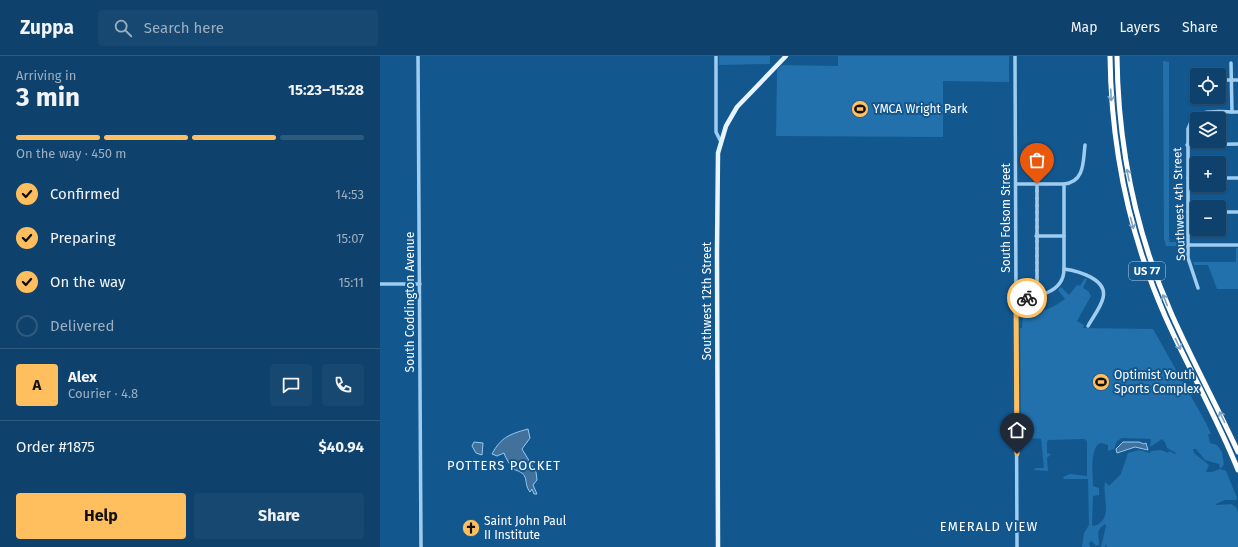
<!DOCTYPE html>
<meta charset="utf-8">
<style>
body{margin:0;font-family:"Fira Sans",sans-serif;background:#174871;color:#f1f3f6;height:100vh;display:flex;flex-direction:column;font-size:15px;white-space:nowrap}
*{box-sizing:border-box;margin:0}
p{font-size:13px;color:#9bafc1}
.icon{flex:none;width:22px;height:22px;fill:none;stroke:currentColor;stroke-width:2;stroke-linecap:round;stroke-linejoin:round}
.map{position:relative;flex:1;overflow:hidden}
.sheet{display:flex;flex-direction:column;background:#0e416b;width:380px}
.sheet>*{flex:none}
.controls{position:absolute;left:810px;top:12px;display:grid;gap:8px}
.controls a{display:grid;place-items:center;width:36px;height:36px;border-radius:4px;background:#0e416b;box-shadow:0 1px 3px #0004,0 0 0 1px #2e5a7e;font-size:20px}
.pin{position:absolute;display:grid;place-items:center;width:34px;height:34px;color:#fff;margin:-41px -17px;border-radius:50% 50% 50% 0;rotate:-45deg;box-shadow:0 0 4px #0007}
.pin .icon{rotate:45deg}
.courier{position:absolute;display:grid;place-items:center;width:40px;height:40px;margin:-20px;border:3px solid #ffbf5e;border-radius:50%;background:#fff;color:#222;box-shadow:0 1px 5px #0007}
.overview em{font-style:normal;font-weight:700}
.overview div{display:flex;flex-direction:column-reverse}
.overview{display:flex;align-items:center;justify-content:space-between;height:68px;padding:0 16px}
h1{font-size:26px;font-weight:700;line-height:30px}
.bar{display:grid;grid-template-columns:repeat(4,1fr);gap:6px 4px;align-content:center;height:48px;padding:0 16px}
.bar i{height:5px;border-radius:3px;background:#2e5a7e}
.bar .current{background:#ffbf5e}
.bar p{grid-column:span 4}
.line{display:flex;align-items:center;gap:10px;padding:0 16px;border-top:1px solid #2e5a7e}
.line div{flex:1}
.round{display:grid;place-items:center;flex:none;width:42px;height:42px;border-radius:4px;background:#174871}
ol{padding:0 16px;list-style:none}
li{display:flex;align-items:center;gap:12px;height:44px}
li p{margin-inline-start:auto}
li .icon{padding:4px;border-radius:50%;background:#ffbf5e;color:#111;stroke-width:4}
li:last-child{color:#9bafc1}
li i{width:22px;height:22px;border:2px solid #2e5a7e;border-radius:50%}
.cta{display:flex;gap:8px;margin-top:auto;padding:8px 16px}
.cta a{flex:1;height:46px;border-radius:4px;background:#ffbf5e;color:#111;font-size:16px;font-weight:700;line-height:46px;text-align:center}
.cta a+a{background:#174871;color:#f1f3f6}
header{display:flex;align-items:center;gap:24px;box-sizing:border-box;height:56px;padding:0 20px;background:#0e416b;border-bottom:1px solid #2e5a7e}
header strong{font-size:19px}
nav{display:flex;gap:22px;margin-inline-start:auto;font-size:14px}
.search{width:280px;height:36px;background:#174871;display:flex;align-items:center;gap:10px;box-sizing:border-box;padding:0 14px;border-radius:4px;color:#9bafc1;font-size:15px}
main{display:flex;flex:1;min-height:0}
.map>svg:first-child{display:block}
.green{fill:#2270ac;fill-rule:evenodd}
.water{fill:#42729c;stroke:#90caf5}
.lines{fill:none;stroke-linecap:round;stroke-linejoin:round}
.minor{stroke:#9ecdf1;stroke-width:3.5}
.major{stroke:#e8f4ff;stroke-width:4.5}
.highway{stroke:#fff;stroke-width:5}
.oneway{stroke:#7da3c1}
.done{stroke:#acc4d8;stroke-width:4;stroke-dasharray:0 7.2}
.route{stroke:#ffbf5e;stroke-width:5}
.labels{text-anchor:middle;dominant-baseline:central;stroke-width:4;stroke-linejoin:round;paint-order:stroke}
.shield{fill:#13578f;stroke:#b8cddd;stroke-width:1}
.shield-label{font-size:11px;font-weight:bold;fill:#fff}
.poi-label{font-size:12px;fill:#fff;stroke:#13578f;text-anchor:start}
.street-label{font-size:12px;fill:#fff;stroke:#13578f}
.neighbourhood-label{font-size:13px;letter-spacing:1px;fill:#fff;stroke:#13578f}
</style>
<header>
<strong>Zuppa</strong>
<div class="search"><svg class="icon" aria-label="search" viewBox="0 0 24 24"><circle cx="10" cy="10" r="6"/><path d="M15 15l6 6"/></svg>Search here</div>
<nav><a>Map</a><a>Layers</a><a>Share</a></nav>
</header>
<main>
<section class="sheet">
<div class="overview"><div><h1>3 min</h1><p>Arriving in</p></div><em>15:23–15:28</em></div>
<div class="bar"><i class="current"></i><i class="current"></i><i class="current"></i><i></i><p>On the way · 450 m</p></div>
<ol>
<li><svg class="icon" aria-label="check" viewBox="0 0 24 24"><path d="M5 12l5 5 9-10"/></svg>Confirmed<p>14:53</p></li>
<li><svg class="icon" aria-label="check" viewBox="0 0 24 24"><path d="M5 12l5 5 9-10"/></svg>Preparing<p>15:07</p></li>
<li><svg class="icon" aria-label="check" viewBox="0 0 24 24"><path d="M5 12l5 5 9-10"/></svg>On the way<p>15:11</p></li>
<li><i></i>Delivered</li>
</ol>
<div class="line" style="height:72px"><b class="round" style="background:#ffbf5e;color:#111">A</b><div><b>Alex</b><p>Courier · 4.8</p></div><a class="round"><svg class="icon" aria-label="chat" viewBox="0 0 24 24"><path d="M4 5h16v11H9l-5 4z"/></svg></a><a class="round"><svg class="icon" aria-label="phone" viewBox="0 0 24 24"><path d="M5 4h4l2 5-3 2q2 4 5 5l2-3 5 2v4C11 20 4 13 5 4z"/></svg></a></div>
<div class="line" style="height:52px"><div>Order #1875</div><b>$40.94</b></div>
<div class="cta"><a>Help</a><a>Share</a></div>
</section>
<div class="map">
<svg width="858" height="491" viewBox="0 0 858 491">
<rect width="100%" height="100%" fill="#13578f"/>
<g class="green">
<path d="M 339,0 L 390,0 L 390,8 L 339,9 Z"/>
<path d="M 458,0 L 629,0 L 629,26 L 563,25 L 563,81 L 396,80 L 397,14 L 402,9 L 458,10 Z"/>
<path d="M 783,5 L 789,6 L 789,183 L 790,186 L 804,186 L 804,190 L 786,190 L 784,183 Z"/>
<path d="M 856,192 L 858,192 L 858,233 L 837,233 L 828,209 L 814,209 L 813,206 L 856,206 Z"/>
<path d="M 705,222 L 707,223 L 703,232 L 708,235 L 711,240 L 697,265 L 704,269 L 703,272 L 773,273 L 826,367 L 831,378 L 828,378 L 830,387 L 837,389 L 842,396 L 844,409 L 840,413 L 846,415 L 857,442 L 856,444 L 845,444 L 836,448 L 836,449 L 851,448 L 856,451 L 858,456 L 858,491 L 727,491 L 726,488 L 725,491 L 721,491 L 726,470 L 725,468 C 714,476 720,479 719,489 L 716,490 L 712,485 L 709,487 L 710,491 L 702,491 L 704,477 L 709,469 L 708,423 L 684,423 L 683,421 L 690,418 L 707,420 L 707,385 L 704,383 L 669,384 L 667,385 L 667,397 L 671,398 L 667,402 L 668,415 L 654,414 L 655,412 L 664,412 L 661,383 L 640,381 L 641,370 L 640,272 L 642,272 L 643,258 C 658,258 673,252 685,243 L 678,234 L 681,231 L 689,239 L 697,229 L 700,230 ZM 742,382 L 771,383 L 770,391 L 782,383 L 785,386 L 787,392 L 796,397 L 795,398 L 789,395 L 788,397 L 781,394 L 771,395 L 770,397 L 759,394 L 748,397 L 741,418 L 729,430 L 725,426 C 722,441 734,464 714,470 L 712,469 L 713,440 L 719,439 L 719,432 L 713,430 C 713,417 710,401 717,389 L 721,387 L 728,389 L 728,395 L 734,393 L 737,385 ZM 813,393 L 816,393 L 825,404 L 839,408 L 840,413 L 832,416 L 826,416 L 829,409 L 814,397 Z"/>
</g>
<g class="water">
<path d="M 148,373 L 150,382 L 142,393 L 156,416 L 157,424 L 153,429 L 157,438 L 154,438 L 152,433 L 150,436 C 142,426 152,418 132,413 C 130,407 126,404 124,397 L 117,400 L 112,398 C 121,381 130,378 148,373 Z"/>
<path d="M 94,386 L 103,387 L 102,399 L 96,397 L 92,390 Z"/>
<path d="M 743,386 L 759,386 L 764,388 L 766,387 L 768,394 L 755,391 L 737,397 L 736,393 Z"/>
</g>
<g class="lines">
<g class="minor">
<path d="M 38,0 L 41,491"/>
<path d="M 336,0 L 336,76 L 341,86"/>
<path d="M 635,0 L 637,491"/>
<path d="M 851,7 L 852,56"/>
<path d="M 813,24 L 817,24"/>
<path d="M 839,24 L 858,24"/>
<path d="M 807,89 L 858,88"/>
<path d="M 808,122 L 817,122"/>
<path d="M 839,122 L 858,122"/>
<path d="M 636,128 L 684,128"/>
<path d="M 808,156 L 817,156"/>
<path d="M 839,156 L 858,156"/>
<path d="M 656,180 L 684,180"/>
<path d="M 808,189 L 858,189"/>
<path d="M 684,213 C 698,215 728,223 723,242 C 721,251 713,261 708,270"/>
<path d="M 0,228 L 40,228"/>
<path d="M 818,232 L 808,202 L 808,73 C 814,50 839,56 858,56"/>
<path d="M 657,240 L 657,128"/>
<path d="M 636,242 C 656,242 684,237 684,213 L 684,128 C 705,126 703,105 705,89"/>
</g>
<path class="major" d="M 338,491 L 337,195 L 338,97 L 346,70 L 357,51 L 406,0"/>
<g class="highway">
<path d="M 730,0 C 731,89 749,178 785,260 C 808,312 837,361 858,414"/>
<path d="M 737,0 C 738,89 756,178 792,259 C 813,306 837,350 858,396"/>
</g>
</g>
<defs><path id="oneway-shaft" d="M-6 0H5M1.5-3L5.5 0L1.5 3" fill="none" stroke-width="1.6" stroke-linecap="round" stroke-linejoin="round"/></defs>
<g class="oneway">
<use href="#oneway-shaft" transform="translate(731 39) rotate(87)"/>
<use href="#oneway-shaft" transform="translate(748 119) rotate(-101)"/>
<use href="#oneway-shaft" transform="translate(752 167) rotate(75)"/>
<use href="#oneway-shaft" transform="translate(785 244) rotate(-112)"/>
<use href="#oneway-shaft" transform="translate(798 288) rotate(64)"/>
<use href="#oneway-shaft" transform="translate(842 361) rotate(-116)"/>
</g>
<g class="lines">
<path class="done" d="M 647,242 L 657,240 L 657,128"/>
<path class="route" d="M 637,398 L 636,242 L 647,242"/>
</g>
<defs>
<symbol id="stadium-disc" viewBox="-11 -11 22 22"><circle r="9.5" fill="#ffbf5e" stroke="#13578f"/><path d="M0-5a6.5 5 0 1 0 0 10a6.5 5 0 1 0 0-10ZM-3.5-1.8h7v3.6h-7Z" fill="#111"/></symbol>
<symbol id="church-disc" viewBox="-11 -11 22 22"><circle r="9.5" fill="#ffbf5e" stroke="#13578f"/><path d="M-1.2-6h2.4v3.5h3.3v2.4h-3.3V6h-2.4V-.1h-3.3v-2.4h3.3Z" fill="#111"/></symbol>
</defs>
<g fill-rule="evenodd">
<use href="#stadium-disc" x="470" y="43" width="20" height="20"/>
<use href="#stadium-disc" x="711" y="316" width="20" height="20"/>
<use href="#church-disc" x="81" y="462" width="20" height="20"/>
</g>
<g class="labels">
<rect class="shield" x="749" y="206" width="36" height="18" rx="3"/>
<g class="shield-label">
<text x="767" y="215">US 77</text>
</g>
<g class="poi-label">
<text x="493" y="53">YMCA Wright Park</text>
<text x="734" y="319">Optimist Youth<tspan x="734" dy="14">Sports Complex</tspan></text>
<text x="104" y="465">Saint John Paul<tspan x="104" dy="14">II Institute</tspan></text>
</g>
<g class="street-label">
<text transform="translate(799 148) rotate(-92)">Southwest 4th Street</text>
<text transform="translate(626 162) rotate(-90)">South Folsom Street</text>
<text transform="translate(327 245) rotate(-90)">Southwest 12th Street</text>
<text transform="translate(30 246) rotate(-90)">South Coddington Avenue</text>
</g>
<g class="neighbourhood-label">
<text x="124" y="409">POTTERS POCKET</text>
<text x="609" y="470">EMERALD VIEW</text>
</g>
</g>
</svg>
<div class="controls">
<a><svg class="icon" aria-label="locate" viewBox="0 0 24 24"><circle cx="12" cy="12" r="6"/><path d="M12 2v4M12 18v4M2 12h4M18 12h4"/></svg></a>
<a><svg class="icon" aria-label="layers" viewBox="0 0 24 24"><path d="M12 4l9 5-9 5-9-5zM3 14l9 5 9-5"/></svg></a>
<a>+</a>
<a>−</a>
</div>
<div class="pin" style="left:657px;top:128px;background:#ea580c"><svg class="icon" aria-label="bag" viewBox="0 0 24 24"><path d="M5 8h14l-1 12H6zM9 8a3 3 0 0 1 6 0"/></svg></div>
<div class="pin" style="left:637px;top:398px;background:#1f2937"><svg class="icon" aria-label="home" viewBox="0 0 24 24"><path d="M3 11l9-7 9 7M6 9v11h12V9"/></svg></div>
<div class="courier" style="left:647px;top:242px"><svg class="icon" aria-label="bike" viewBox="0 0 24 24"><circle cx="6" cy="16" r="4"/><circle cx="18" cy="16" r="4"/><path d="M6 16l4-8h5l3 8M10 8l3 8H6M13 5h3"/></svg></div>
</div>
</main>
